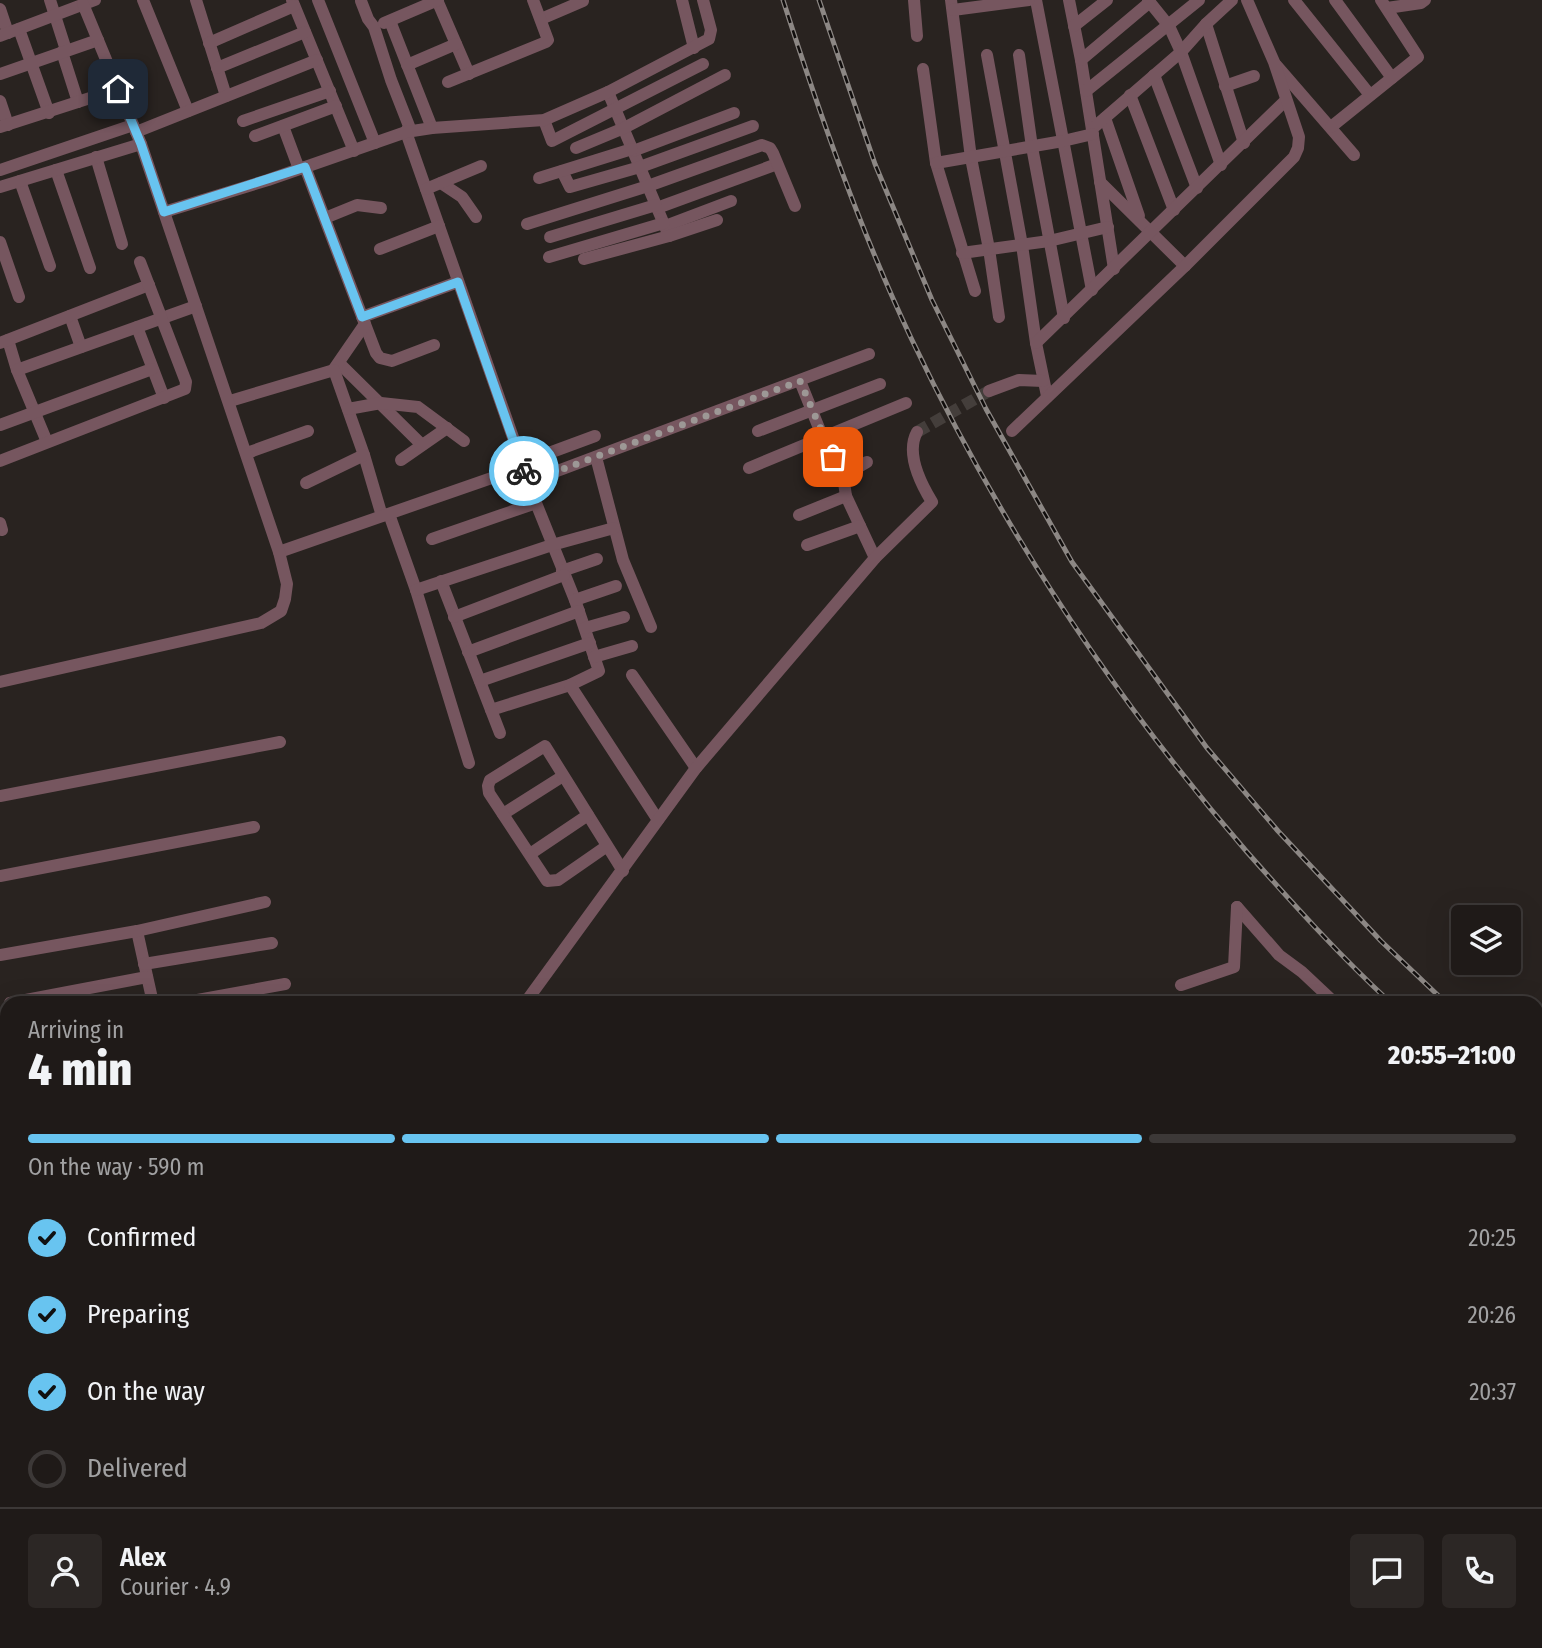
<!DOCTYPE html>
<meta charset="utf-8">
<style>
body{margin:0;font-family:"Fira Sans Condensed",sans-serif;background:#2c2725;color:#f1f3f6;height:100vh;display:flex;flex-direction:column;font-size:26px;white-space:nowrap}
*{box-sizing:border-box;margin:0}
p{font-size:23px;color:#a1a1a2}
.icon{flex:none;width:38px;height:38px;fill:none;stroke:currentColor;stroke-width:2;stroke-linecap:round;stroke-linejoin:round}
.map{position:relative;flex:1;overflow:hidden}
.panel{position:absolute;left:0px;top:996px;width:1544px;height:653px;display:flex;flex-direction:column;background:#1f1a18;border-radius:21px 21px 0 0;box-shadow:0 7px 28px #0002,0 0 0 2px #3c3837}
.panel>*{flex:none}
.buttons{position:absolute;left:1451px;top:905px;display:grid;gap:14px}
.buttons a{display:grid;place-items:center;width:70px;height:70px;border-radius:7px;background:#1f1a18;box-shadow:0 7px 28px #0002,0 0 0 2px #3c3837;font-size:35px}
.pin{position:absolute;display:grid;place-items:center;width:60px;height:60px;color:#fff;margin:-30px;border-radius:14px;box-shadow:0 4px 10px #0006}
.courier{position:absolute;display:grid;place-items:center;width:70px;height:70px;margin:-35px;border:5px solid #68c4f0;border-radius:50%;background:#fff;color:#222;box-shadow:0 2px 9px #0007}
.overview em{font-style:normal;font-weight:800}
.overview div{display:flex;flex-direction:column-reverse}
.overview{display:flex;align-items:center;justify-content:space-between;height:119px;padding:0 28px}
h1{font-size:46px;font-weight:800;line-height:52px}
.bar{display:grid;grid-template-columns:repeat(4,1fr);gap:10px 7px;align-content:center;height:84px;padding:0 28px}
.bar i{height:9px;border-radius:5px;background:#3c3837}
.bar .on{background:#68c4f0}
.bar p{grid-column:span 4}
.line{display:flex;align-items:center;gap:18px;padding:0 28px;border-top:2px solid #3c3837}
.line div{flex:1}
.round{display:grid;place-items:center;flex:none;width:74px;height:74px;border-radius:7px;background:#2c2725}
ol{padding:0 28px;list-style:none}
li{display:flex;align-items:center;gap:21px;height:77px}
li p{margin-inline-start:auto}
li .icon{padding:7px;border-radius:50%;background:#68c4f0;color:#111;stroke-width:4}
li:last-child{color:#a1a1a2}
li i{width:38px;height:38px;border:4px solid #3c3837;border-radius:50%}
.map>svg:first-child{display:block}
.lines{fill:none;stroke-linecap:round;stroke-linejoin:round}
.minor-tunnel{stroke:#443e3b;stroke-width:12;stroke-dasharray:12 6;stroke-linecap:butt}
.minor{stroke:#76565f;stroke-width:12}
.rail-casing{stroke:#8c8784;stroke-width:5}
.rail{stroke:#100d0c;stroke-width:2.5;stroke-dasharray:8;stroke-linecap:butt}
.done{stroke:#9d9896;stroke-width:7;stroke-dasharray:0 12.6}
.route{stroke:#68c4f0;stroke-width:9}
</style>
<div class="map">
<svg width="1542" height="1648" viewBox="0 0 1542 1648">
<rect width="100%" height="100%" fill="#292320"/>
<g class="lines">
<path class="minor-tunnel" d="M 917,432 L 989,391"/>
<g class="minor">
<path d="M 50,0 L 66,50"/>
<path d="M 143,0 L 188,111"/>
<path d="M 196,0 L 226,96"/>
<path d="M 292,0 L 354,151"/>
<path d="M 318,0 L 375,143"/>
<path d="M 437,0 L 469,74"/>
<path d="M 682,0 L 694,48"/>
<path d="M 914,0 L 917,36"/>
<path d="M 951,0 L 971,158 L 989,249 L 999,317"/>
<path d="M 1036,0 L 1092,290"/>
<path d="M 1069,0 L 1081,60 L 1114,269"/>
<path d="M 1148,0 L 1169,26 L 1181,52 L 1221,165"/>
<path d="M 1294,0 L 1370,95"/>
<path d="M 1335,0 L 1392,78"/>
<path d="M 361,1 L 368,19 L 374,27 L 391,80 L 409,126 L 406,132 L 536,503 L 575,600 L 599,671 L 570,685 L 491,710"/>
<path d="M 1387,8 L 1421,3 L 1425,0"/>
<path d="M 0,9 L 8,33"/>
<path d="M 953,10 L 1029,0"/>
<path d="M 541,19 L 583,1"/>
<path d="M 390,21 L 432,128"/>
<path d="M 384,23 L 438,0"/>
<path d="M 1206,24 L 1244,143"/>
<path d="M 1074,26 L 1107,0"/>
<path d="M 19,29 L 49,113"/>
<path d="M 0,36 L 95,0"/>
<path d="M 209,43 L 294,6"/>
<path d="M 62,52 L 78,102"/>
<path d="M 987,55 L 1022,245 L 1036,343 L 1047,396"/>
<path d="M 1019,55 L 1032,147 L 1064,318"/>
<path d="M 1081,60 L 1150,2"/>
<path d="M 407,65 L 456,44"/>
<path d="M 1276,65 L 1354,155"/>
<path d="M 217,68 L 305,32"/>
<path d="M 923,69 L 936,163 L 975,291"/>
<path d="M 0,74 L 98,40"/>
<path d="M 1154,75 L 1197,188"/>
<path d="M 448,82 L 546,42 L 548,40 L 533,0"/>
<path d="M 1225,86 L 1254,76"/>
<path d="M 1086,91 L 1199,0"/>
<path d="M 608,92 L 669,236"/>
<path d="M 1130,95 L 1174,210"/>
<path d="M 0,101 L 8,125"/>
<path d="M 1105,118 L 1139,216"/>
<path d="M 544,120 L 552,141 L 703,64"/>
<path d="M 243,121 L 330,91"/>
<path d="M 283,126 L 299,169"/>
<path d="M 0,127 L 118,89"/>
<path d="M 1331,127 L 1418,57 L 1381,0"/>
<path d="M 1092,129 L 1181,52 L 1206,24 L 1232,0"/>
<path d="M 136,132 L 317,60"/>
<path d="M 255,136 L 336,106"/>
<path d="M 576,148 L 624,128 L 725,75"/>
<path d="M 633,151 L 734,113"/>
<path d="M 96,157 L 122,244"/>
<path d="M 936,163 L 1063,141 L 1093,134"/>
<path d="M 305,167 L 376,353 L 380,358 L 392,361 L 434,345"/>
<path d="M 0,170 L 133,125"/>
<path d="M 56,170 L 90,268"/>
<path d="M 562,171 L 570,187 L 640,167 L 753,126"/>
<path d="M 539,178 L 632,149"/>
<path d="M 20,181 L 50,266"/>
<path d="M 1100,182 L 1185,266"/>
<path d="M 441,183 L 462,197 L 476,217"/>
<path d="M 0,187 L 141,144"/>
<path d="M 426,189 L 481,166"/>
<path d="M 657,208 L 777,164"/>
<path d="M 164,212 L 268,180 L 406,132 L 432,128 L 544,120 L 608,92 L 709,39 L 711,30 L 703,0"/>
<path d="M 325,218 L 357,205 L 381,208"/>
<path d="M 527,224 L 648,186 L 762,145 L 770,148 L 773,153 L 795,206"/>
<path d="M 665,226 L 731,201"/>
<path d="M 550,237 L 656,205"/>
<path d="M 0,242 L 19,297"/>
<path d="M 380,249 L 439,226"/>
<path d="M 962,253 L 1049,241 L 1108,227"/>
<path d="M 549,257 L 664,223"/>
<path d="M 584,259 L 669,236 L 717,220"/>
<path d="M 70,316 L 81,347"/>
<path d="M 362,317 L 458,282"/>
<path d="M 137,327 L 164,398"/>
<path d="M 8,340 L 17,370 L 47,442"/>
<path d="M 0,343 L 149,285"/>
<path d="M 1036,343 L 1286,100"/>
<path d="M 339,363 L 422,445"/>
<path d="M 334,369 L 365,324"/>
<path d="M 17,370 L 196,306"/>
<path d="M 800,381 L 823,438 L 843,476 L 846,496 L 875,558"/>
<path d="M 989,391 L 1019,380 L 1043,381"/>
<path d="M 230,401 L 334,370 L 364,455 L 382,516"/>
<path d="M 348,409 L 381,403 L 418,407 L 464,441"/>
<path d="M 0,425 L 152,369"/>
<path d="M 758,431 L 880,384"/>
<path d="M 1012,431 L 1185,266 L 1294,157 L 1298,148 L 1299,137 L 1274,62 L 1247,0"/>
<path d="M 247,453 L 308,431"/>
<path d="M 596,457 L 623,560 L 651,627"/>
<path d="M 401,460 L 447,428"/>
<path d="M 0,461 L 185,389 L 186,382 L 140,262"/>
<path d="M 522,463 L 595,436"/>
<path d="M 749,468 L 906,403"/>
<path d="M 843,476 L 867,462"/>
<path d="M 528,482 L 869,354"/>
<path d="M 306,483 L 364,455"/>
<path d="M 389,514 L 416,590 L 469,763"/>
<path d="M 799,515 L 846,496"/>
<path d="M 0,523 L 2,530"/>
<path d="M 432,539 L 536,503"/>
<path d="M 807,545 L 860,526"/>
<path d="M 279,552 L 523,467"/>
<path d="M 562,571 L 597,559"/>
<path d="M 441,581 L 500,733"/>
<path d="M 416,590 L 552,545 L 614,528"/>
<path d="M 575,600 L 616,586"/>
<path d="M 454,617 L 564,575"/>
<path d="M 585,628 L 624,617"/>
<path d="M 468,652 L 579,611"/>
<path d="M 594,657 L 632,646"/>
<path d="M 632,675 L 696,768"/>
<path d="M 480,681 L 590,643"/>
<path d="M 0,682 L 261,623 L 281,611 L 285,599 L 287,584 L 279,552 L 141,144 L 83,4"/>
<path d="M 570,685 L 658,820"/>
<path d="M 0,796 L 280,742"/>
<path d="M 503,814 L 563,776"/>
<path d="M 607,846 L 558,880 L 547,881 L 489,793 L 488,786 L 490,780 L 545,746 L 623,871"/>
<path d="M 530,854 L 588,815"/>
<path d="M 0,876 L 254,827"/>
<path d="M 1237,907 L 1279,955 L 1302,972 L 1335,1003"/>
<path d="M 137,931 L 153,1003"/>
<path d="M 0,955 L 137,931 L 265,902"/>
<path d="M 144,964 L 272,943"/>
<path d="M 1181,985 L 1234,967 L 1237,907"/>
<path d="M 10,1003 L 147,977"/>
<path d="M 181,1003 L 285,984"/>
<path d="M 525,1003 L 696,768 L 875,558 L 932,502 C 921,484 905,454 917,432"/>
<path d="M 0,1051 L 7,1050"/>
<path d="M 0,1098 L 7,1101"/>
<path d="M 1536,1222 L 1539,1177 L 1542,1172"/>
<path d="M 1536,1271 L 1542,1306"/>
<path d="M 1536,1390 L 1542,1389"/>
<path d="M 1536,1440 L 1542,1439"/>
<path d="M 0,1461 L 7,1456"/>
<path d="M 1541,1490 L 1542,1490"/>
<path d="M 1536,1543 L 1542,1541"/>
<path d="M 0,1566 L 7,1578"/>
<path d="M 1536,1600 L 1542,1599"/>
<path d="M 44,1642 L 47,1648"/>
<path d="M 173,1642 L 176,1648"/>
<path d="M 668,1642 L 670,1648"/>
<path d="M 766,1642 L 767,1648"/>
<path d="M 1246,1642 L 1248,1648"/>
<path d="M 236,1648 L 261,1642"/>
<path d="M 518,1648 L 551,1642"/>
<path d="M 780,1648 L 811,1642"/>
<path d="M 947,1648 L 948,1642"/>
<path d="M 1078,1648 L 1079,1642"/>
<path d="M 1297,1648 L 1327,1642"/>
<path d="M 1536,1648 L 1542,1647"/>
</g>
<defs>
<g id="rail">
<path d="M 783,0 C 820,115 860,230 912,340 C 1000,525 1113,697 1247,852 C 1293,904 1340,956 1391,1003"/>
<path d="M 819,0 L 875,164 L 932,300 L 986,409 L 1072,562 L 1207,748 L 1278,831 L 1381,941 L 1446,1003"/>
<path d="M 1536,1079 L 1542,1083"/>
<path d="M 1536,1127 L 1542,1132"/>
</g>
</defs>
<use href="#rail" class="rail-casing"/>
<use href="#rail" class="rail"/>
</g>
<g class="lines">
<path class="done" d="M 524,471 L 528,482 L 800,381 L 833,457"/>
<path class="route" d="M 118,89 L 141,144 L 164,212 L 305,167 L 362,317 L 458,282 L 524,471"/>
</g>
</svg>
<div class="buttons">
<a><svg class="icon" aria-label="layers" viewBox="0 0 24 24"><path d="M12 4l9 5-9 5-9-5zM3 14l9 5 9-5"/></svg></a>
</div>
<div class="pin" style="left:833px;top:457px;background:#ea580c"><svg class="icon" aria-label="bag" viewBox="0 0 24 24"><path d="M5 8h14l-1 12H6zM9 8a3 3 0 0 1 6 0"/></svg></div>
<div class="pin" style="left:118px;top:89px;background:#1f2937"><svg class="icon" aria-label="home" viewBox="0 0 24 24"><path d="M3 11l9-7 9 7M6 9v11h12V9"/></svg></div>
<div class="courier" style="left:524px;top:471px"><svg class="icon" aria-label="bike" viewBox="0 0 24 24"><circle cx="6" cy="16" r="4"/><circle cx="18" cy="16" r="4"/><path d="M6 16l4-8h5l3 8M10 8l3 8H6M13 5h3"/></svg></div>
<section class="panel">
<div class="overview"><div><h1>4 min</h1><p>Arriving in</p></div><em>20:55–21:00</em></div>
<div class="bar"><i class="on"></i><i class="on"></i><i class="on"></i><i></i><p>On the way · 590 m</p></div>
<ol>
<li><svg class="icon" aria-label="check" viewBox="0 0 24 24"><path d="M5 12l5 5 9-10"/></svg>Confirmed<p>20:25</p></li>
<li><svg class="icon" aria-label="check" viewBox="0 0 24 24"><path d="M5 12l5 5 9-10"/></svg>Preparing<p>20:26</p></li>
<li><svg class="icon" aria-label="check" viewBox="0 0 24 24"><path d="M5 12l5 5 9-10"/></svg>On the way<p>20:37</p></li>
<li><i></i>Delivered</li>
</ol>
<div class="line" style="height:126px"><a class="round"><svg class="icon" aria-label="person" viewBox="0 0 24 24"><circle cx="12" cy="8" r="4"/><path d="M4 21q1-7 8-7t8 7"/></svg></a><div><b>Alex</b><p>Courier · 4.9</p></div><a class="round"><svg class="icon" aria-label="chat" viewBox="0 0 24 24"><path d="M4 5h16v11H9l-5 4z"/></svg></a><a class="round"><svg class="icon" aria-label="phone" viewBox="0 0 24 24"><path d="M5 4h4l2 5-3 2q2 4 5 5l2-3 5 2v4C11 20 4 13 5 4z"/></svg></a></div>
</section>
</div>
